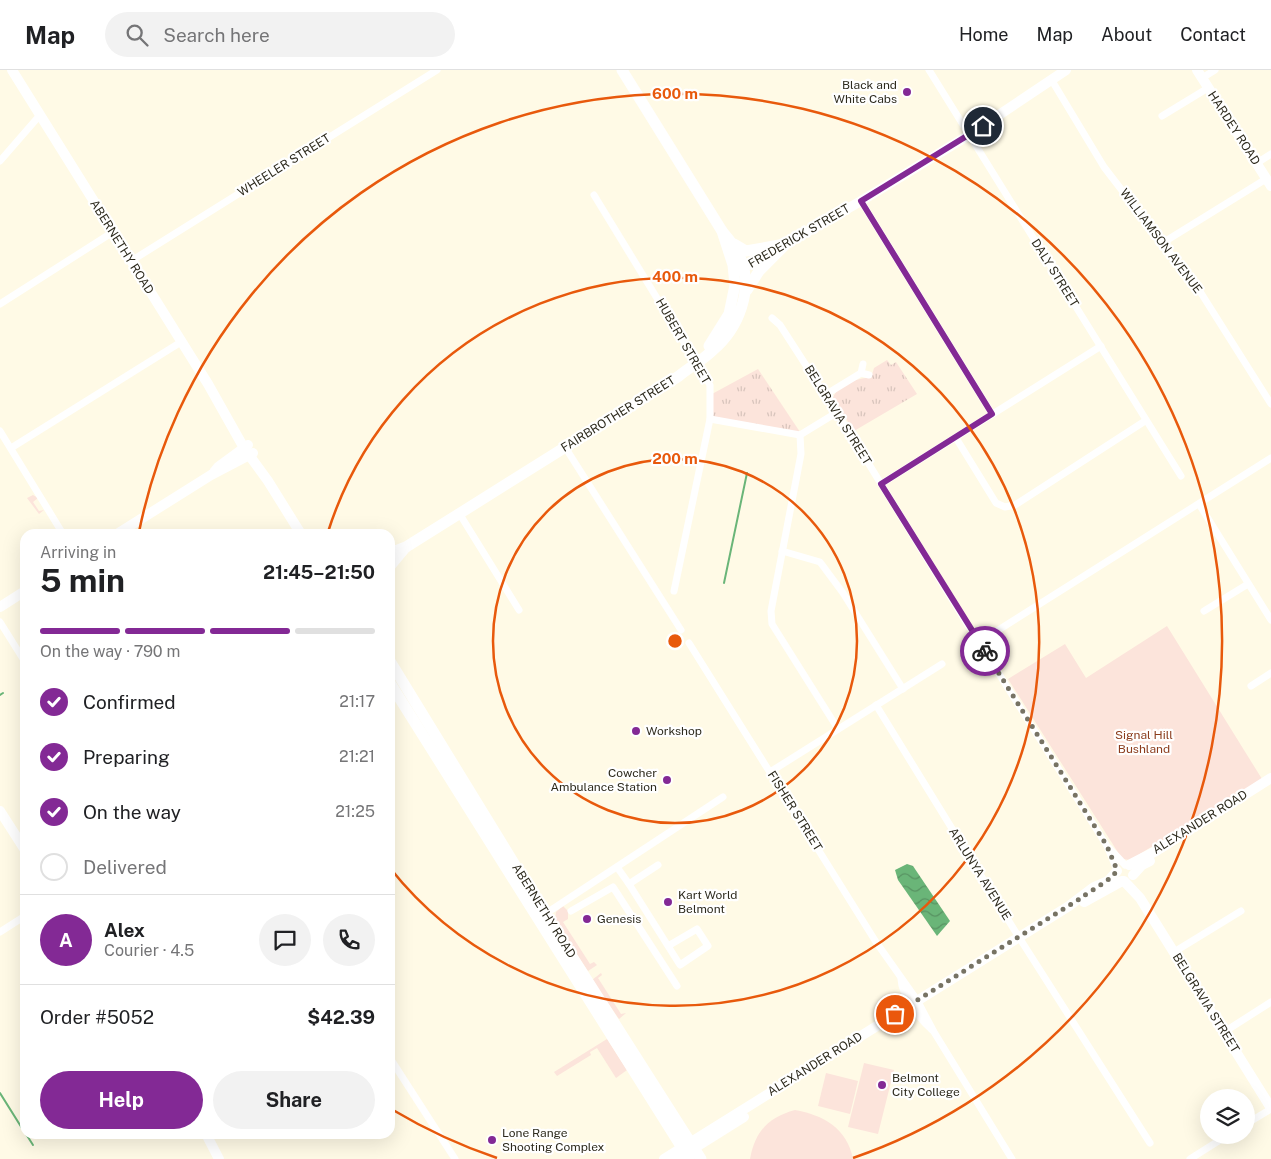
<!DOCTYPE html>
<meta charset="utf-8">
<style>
body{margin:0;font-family:"Public Sans",sans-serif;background:#f2f2f2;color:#202124;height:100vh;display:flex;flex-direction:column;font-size:19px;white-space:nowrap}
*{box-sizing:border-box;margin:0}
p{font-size:16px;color:#757577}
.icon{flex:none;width:28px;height:28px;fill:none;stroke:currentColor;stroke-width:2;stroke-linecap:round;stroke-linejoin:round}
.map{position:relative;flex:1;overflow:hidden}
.details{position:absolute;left:20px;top:459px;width:375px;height:610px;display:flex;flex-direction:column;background:#fff;border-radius:15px;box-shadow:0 5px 20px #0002}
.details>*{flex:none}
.controls{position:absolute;left:1200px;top:1019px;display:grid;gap:10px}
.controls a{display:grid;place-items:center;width:55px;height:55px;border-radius:50%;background:#fff;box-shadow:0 5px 20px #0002;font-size:25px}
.pin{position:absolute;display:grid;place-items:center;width:42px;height:42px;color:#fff;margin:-21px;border:2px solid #fff;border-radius:50%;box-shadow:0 1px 5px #0007}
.courier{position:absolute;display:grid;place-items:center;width:50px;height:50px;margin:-25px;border:4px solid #832995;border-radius:50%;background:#fff;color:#222;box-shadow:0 1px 6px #0007}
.head em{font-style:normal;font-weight:700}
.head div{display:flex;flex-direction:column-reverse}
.head{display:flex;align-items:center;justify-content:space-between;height:85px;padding:0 20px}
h1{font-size:32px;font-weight:700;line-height:38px}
.bar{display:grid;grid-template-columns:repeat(4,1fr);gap:8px 5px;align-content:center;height:60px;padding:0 20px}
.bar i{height:6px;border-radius:4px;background:#e0e0e0}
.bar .current{background:#832995}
.bar p{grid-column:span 4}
.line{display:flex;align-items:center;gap:12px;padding:0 20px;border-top:1px solid #e0e0e0}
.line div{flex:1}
.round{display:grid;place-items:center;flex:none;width:52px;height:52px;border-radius:26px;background:#f2f2f2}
ol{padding:0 20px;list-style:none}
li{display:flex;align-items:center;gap:15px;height:55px}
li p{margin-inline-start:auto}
li .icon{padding:5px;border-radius:50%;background:#832995;color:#fff;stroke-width:4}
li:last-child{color:#757577}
li i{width:28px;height:28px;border:2px solid #e0e0e0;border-radius:50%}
.cta{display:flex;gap:10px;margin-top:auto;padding:10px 20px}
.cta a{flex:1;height:58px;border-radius:30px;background:#832995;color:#fff;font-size:20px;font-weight:700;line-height:58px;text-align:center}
.cta a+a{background:#f2f2f2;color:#202124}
header{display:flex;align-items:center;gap:30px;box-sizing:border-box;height:70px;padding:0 25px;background:#fff;border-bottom:1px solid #e0e0e0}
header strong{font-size:24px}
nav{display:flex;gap:28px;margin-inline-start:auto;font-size:18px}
.search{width:350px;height:45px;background:#f2f2f2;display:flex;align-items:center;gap:12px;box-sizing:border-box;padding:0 18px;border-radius:28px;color:#757577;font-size:19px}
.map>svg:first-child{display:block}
.grass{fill:#fce4db}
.park{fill:url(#park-tufts)}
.water{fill:url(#water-waves)}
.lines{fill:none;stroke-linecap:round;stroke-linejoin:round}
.stream{stroke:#6ab578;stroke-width:2}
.street{stroke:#fff;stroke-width:7}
.secondary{stroke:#fff;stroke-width:10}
.primary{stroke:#fff;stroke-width:11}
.done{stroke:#777364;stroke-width:5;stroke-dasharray:0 9}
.route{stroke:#832995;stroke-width:6}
.ring{fill:none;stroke:#e8590c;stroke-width:2.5}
.poi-dot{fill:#832995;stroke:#fff;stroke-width:2}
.labels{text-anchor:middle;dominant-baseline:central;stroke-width:4.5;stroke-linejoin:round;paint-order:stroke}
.poi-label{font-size:12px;fill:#2e2b1e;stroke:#fff;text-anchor:start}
.street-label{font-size:12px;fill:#2e2b1e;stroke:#fff}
.park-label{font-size:12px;fill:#8b3c1c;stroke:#fff}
.centre{fill:#e8590c;stroke:#fff;stroke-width:2.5}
.ring-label{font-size:15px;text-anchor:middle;font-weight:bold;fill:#e8590c;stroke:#fff;stroke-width:4.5;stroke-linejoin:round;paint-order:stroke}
</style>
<header>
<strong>Map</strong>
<div class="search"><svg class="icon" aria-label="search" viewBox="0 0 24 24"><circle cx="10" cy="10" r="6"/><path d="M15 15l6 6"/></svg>Search here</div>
<nav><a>Home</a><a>Map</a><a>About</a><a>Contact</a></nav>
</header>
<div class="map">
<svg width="1271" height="1089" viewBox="0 0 1271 1089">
<defs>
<pattern id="park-tufts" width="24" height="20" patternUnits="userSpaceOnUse" patternTransform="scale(1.25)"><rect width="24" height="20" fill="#fce4db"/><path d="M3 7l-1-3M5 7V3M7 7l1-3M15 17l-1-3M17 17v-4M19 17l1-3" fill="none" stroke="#d8c4bc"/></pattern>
<pattern id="water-waves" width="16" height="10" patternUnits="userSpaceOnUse" patternTransform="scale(1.25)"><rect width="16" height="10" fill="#6ab578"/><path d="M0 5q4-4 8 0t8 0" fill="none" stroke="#589362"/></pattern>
</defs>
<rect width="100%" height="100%" fill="#fffae6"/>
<g class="grass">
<path d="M 33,425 L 38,428 L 33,432 L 39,441 L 44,440 L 39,444 L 27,428 Z"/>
<path d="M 1167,556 L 1262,709 L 1130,790 L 1123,789 L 1119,784 L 1008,609 L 1065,574 L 1086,608 Z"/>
<path d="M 563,836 L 568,841 L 568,849 L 563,852 L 590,894 L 594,892 L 597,895 L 588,901 L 555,852 L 556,842 Z"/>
<path d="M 601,903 L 602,905 L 598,908 L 621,944 L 626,943 L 619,949 L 592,910 Z"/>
<path d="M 607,969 L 627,1000 L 616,1008 L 597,978 L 590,982 L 591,985 L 557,1006 L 554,1002 Z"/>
<path d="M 864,993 L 894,1000 L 878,1064 L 848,1057 Z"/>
<path d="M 826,1003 L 858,1011 L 850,1044 L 818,1036 Z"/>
<path d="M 795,1040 C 823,1045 847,1058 853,1089 L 750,1089 C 755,1061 769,1047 795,1040 Z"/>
</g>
<g class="park">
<path d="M 887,290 L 891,295 L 896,292 L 917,324 L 854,361 L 833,328 C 837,315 858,307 871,308 L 874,298 Z"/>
<path d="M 758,299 L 802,365 L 710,349 L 712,324 Z"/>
</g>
<path class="water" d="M 907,794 L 913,796 L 950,851 L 937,866 L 898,810 L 895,800 Z"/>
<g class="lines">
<g class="stream">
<path d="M 724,513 L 747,403"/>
<path d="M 0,625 L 3,623"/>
<path d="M 0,1023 L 25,1063"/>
<path d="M 26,1064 L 33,1075"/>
</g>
<g class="street">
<path d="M 929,0 L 1181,406"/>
<path d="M 1202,8 L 1215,0"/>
<path d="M 1051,9 L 1104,97 L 1201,223 L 1271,334"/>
<path d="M 1162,46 L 1208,18"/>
<path d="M 0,91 L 40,45"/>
<path d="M 1257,93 L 1271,84"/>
<path d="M 594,125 L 710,315 L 710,349 L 674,521"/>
<path d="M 861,131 L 992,344"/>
<path d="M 1164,172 L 1266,109"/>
<path d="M 131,191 L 437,0"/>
<path d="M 0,234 L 113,162"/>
<path d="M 772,248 L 780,255 L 851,365 L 969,557 L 981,571 L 989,588 L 1107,776 L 1117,800"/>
<path d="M 861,303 L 869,305"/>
<path d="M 825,325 L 861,303 L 863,294"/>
<path d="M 710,349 L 800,365 L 836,343"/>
<path d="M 0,361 L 63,464"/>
<path d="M 800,365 L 801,384 L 771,541 L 772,554 L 838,659"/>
<path d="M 956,368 L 996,433 L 1005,437 L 1015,435 L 1145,351"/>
<path d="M 565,377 L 681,560"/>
<path d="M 11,378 L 181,272"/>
<path d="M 881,414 L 1101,276"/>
<path d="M 1199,434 L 1271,550"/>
<path d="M 459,443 L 519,540"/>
<path d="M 782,481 L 820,492 L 843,523 L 903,619"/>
<path d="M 1204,541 L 1248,514"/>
<path d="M 0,552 L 25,592"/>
<path d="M 981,571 L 1271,388"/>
<path d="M 689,573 L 876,872 L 917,930 L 934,962 L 1012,1089"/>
<path d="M 1251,616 L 1271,603"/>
<path d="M 876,635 L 1015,861 L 1150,1073"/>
<path d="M 770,702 L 942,594"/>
<path d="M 1109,778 L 1125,795"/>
<path d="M 617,797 L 629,814 L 658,795"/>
<path d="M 629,814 L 680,895 L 708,876 L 697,859 L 668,876"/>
<path d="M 571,841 L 613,817 L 677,916"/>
<path d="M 542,846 L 723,727"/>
<path d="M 0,862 L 25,846"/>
<path d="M 1174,882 L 1241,841"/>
<path d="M 901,909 C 902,927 919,948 932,960"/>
<path d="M 1224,962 L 1271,932"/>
<path d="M 390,988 L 455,1089"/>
<path d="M 1246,1054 L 1271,1039"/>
<path d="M 1190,1089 L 1228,1065"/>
</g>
<g class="secondary">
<path d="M 12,0 L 208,314 L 244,378 L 268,411 L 301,464"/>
<path d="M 1197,0 L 1271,116"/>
<path d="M 736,202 L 861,131 L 969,65 L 1066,0"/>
<path d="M 214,402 L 218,397 L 248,375"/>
<path d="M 117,464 L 211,405 L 253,383"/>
<path d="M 0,537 L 25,521"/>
<path d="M 0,741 L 25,780"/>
<path d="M 1129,795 L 1156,781 L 1271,708"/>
<path d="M 1133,805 L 1142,795 L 1150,791"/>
<path d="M 1124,811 L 1140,828 L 1271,1038"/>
<path d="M 1084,832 L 1122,811"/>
<path d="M 206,1064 L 219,1089"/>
<path d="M 664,1089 L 1069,836 L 1094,817 L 1108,811 L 1117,801"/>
<path d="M 677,1089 L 744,1047"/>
</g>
<g class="primary">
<path d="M 622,0 L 722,161 L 733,195 L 735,215 L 729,244 L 709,276"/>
<path d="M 734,174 L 746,181 L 785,174"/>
<path d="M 747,220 L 759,201 L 788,172"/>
<path d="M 390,483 L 406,477 L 679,306 C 690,297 703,290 713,280 C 739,258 754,219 740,187 C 736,177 729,169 722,161"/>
<path d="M 390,496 L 405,478"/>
<path d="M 390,591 L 545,844 L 701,1089"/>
<path d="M 390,613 L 689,1089"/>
</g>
</g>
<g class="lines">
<path class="done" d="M 895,944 L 1081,828 C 1092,819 1111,811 1117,800 L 1107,776 L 985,581"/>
<path class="route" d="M 983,56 L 861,131 L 992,344 L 881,414 L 985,581"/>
</g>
<g class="ring">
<circle cx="675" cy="571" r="182"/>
<path d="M328 462A364 364 0 1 1 390 798"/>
<path d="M497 1088A547 547 0 0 1 393 1040M139 462A547 547 0 1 1 853 1088"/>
</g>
<g class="poi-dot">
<circle cx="907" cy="22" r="5"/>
<circle cx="636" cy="661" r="5"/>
<circle cx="667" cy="710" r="5"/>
<circle cx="668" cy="832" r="5"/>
<circle cx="587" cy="849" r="5"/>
<circle cx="882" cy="1015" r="5"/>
<circle cx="492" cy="1070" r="5"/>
</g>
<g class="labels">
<g class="poi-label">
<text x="897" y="15" text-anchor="end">Black and<tspan x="897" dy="14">White Cabs</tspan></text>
<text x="646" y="661">Workshop</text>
<text x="657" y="703" text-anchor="end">Cowcher<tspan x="657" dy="14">Ambulance Station</tspan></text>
<text x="678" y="825">Kart World<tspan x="678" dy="14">Belmont</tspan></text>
<text x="597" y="849">Genesis</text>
<text x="892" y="1008">Belmont<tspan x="892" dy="14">City College</tspan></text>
<text x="502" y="1063">Lone Range<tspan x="502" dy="14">Shooting Complex</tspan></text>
</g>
<g class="street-label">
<text transform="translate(1234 58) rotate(57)">HARDEY ROAD</text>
<text transform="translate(284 95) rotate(-32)">WHEELER STREET</text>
<text transform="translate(799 166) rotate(-30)">FREDERICK STREET</text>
<text transform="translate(1161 171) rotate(53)">WILLIAMSON AVENUE</text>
<text transform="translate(122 177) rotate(58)">ABERNETHY ROAD</text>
<text transform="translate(1055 203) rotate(58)">DALY STREET</text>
<text transform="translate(683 271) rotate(60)">HUBERT STREET</text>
<text transform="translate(618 344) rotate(-32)">FAIRBROTHER STREET</text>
<text transform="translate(838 345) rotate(58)">BELGRAVIA STREET</text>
<text transform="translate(795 741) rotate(58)">FISHER STREET</text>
<text transform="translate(1200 752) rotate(-32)">ALEXANDER ROAD</text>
<text transform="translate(980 804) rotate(58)">ARLUNYA AVENUE</text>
<text transform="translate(544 841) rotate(58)">ABERNETHY ROAD</text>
<text transform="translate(1206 933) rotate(58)">BELGRAVIA STREET</text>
<text transform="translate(815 994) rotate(-32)">ALEXANDER ROAD</text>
</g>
<g class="park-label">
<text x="1144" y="665">Signal Hill<tspan x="1144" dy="14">Bushland</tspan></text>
</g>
</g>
<circle cx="675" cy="571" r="8" class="centre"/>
<g class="ring-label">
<text x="675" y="29">600 m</text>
<text x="675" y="212">400 m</text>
<text x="675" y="394">200 m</text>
</g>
</svg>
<div class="controls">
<a><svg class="icon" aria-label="layers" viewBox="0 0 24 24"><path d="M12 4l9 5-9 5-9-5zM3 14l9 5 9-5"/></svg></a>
</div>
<div class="pin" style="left:895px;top:944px;background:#ea580c"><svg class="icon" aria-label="bag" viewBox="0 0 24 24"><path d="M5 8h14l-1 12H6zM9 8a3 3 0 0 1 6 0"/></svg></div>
<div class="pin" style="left:983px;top:56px;background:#1f2937"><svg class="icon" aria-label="home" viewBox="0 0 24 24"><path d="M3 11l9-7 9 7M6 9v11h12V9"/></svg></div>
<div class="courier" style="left:985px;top:581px"><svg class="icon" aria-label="bike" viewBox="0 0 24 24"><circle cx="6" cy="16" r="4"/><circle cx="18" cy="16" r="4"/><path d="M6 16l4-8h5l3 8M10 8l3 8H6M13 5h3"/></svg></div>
<section class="details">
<div class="head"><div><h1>5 min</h1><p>Arriving in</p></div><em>21:45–21:50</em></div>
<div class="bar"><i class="current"></i><i class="current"></i><i class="current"></i><i></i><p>On the way · 790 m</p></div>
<ol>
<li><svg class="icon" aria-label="check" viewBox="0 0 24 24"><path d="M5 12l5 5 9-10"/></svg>Confirmed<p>21:17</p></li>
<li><svg class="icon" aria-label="check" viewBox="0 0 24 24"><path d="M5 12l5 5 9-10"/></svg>Preparing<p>21:21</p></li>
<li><svg class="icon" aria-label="check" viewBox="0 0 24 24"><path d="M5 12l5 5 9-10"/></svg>On the way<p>21:25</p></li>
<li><i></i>Delivered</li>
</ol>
<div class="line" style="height:90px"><b class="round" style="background:#832995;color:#fff">A</b><div><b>Alex</b><p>Courier · 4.5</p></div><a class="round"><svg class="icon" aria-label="chat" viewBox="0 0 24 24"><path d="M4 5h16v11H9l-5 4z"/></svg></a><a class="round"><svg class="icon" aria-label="phone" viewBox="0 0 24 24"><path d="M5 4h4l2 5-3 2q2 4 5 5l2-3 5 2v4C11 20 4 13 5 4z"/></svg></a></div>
<div class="line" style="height:65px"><div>Order #5052</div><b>$42.39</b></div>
<div class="cta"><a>Help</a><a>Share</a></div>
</section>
</div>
